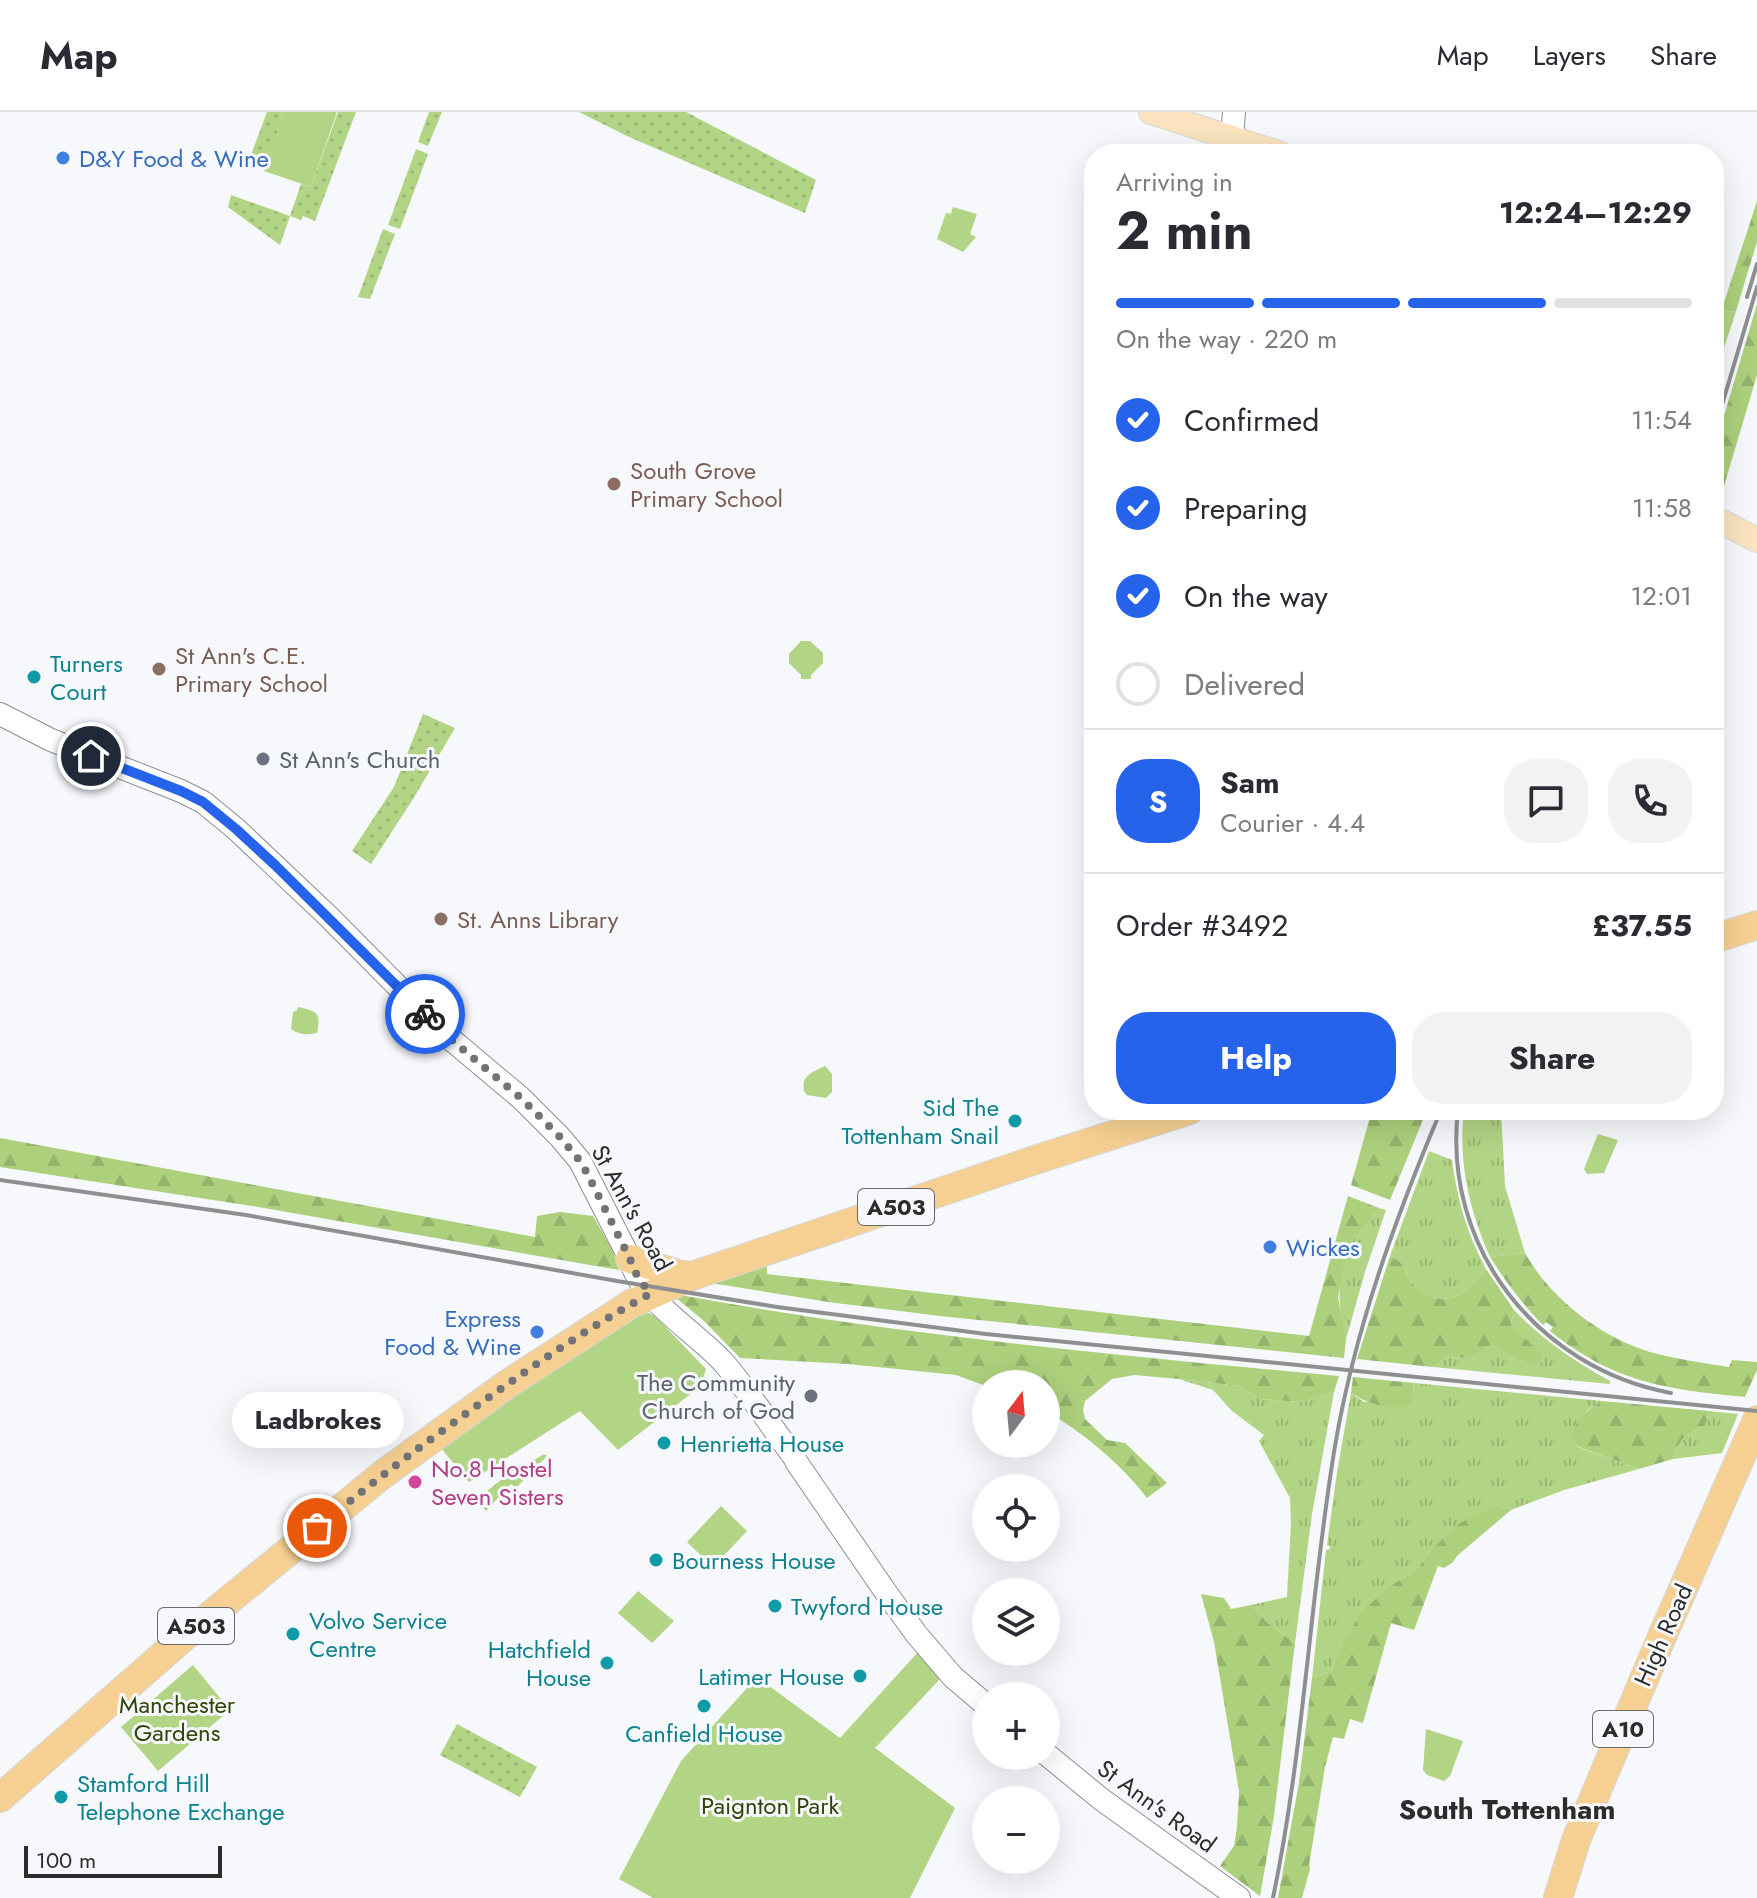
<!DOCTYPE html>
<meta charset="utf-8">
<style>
body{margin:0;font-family:Jost,sans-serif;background:#f2f2f3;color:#2b2b33;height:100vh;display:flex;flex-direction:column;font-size:30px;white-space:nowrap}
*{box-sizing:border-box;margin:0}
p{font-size:26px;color:#7c7c81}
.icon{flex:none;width:44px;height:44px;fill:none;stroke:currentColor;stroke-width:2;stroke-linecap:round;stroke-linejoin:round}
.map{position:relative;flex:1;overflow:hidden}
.details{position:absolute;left:1084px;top:32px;width:640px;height:976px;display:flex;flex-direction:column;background:#fff;border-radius:32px;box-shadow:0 8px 32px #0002}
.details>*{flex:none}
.needle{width:52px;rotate:16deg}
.buttons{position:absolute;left:972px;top:1258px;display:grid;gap:16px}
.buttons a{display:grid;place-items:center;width:88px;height:88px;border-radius:50%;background:#fff;box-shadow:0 8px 32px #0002;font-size:40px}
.scale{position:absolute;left:24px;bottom:20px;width:198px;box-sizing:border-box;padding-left:8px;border:4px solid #2c2c2d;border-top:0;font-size:22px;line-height:28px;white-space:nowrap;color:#2c2c2d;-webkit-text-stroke:6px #f6f8fb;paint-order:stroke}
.pin{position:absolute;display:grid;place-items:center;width:68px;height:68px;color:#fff;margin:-34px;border:4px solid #fff;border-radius:50%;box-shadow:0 2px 8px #0007}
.courier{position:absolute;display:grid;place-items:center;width:80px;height:80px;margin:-40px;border:6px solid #2563eb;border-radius:50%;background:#fff;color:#222;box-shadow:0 2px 10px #0007}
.bubble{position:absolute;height:56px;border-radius:28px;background:#fff;box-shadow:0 8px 32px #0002;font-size:26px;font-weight:700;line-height:56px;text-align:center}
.summary em{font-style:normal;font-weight:700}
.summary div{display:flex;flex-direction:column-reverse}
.summary{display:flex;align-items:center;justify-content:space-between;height:136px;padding:0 32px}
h1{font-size:52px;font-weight:700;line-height:60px}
.bar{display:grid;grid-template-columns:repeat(4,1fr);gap:12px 8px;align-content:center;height:96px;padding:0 32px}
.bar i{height:10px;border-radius:6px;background:#e1e1e2}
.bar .current{background:#2563eb}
.bar p{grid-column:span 4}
.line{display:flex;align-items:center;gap:20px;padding:0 32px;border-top:2px solid #e1e1e2}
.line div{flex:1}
.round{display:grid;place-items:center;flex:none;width:84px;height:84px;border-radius:32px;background:#f2f2f3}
ol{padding:0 32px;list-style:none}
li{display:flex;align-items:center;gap:24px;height:88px}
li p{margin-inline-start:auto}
li .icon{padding:8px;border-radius:50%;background:#2563eb;color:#fff;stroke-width:4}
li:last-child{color:#7c7c81}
li i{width:44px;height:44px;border:4px solid #e1e1e2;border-radius:50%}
.action{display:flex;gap:16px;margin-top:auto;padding:16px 32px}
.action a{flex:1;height:92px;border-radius:32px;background:#2563eb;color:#fff;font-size:32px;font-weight:700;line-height:92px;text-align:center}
.action a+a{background:#f2f2f3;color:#2b2b33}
header{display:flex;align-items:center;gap:48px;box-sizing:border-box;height:112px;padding:0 40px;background:#fff;border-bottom:2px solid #e1e1e2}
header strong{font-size:38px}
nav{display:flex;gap:44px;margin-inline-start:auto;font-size:28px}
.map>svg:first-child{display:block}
.grass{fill:url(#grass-tufts)}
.forest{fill:url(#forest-firs)}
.park{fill:#b2d485}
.garden{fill:url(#garden-dots)}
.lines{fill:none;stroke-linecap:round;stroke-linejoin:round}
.secondary-casing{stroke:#8d8e91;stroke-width:24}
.primary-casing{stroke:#d5d5d5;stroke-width:26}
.highway-casing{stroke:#d5d5d5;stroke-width:30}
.secondary{stroke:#fff;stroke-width:22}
.primary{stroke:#fae3be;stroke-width:24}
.highway{stroke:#f6d092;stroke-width:28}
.rail{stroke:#8e8f91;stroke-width:4}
.done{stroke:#737375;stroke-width:8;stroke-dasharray:0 14.4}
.route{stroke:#2563eb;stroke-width:10}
.shop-dot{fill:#3f7fe0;stroke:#f6f8fb;stroke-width:3}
.education-dot{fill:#8d6e63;stroke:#f6f8fb;stroke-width:3}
.culture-dot{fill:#0f9aa8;stroke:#f6f8fb;stroke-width:3}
.worship-dot{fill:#6b7280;stroke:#f6f8fb;stroke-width:3}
.hotel-dot{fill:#d1479c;stroke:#f6f8fb;stroke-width:3}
.labels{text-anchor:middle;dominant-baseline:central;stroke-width:6;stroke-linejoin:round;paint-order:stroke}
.shield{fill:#f6f8fb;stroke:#69696b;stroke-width:2}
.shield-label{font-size:22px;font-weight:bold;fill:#2c2c2d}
.shop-label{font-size:24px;fill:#366cbe;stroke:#f6f8fb;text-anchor:start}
.education-label{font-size:24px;fill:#785e54;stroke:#f6f8fb;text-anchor:start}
.culture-label{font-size:24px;fill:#0d838f;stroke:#f6f8fb;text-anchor:start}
.worship-label{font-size:24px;fill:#5b616d;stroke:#f6f8fb;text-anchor:start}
.street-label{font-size:24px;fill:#2c2c2d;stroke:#f6f8fb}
.hotel-label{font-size:24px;fill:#b23c85;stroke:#f6f8fb;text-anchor:start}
.park-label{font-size:24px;fill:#304507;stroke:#f6f8fb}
.quarter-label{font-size:28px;font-weight:bold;fill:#2c2c2d;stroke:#f6f8fb}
</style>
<header>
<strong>Map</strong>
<nav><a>Map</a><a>Layers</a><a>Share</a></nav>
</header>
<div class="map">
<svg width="1757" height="1786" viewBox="0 0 1757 1786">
<defs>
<pattern id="grass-tufts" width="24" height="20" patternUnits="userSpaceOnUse" patternTransform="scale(2)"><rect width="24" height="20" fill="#b2d485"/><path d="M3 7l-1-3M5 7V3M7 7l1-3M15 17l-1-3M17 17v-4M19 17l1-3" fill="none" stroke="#99b673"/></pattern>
<pattern id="forest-firs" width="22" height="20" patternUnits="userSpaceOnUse" patternTransform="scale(2)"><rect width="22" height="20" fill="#acd07c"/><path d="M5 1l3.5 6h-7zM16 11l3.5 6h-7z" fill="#94b36c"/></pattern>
<pattern id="garden-dots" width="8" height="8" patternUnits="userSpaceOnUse" patternTransform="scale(2)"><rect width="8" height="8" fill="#b2d485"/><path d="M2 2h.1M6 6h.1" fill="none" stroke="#99b673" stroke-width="1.8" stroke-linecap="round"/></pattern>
</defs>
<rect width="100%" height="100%" fill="#f6f8fb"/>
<g class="grass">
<path d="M 1736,199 L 1714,267 L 1714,222 L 1721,200 Z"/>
<path d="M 1464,998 L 1501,998 L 1505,1074 L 1525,1141 L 1490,1145 C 1469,1097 1458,1050 1464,998 Z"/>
<path d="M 1429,1039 L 1452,1048 C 1457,1087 1467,1122 1486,1157 C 1466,1185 1442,1200 1413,1172 C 1407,1167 1407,1157 1401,1151 C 1398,1148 1394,1146 1390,1144 Z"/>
<path d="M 1379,1096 L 1386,1098 L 1365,1160 L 1346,1227 C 1338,1196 1334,1154 1354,1126 C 1361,1115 1371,1106 1379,1096 Z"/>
<path d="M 1514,1198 C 1543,1228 1574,1249 1610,1269 L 1610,1272 L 1433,1255 L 1447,1245 L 1470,1246 L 1491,1231 L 1516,1247 L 1535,1255 L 1542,1250 L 1544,1243 L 1519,1223 L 1511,1212 Z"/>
<path d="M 1179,1267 L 1239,1274 L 1260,1287 L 1300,1290 L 1334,1280 L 1312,1402 L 1295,1531 L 1268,1511 L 1251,1493 L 1287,1485 L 1291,1411 L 1290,1386 L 1259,1329 L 1264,1323 L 1232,1299 L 1213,1278 Z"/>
<path d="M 1414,1271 L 1602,1289 L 1587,1298 L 1578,1335 L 1639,1357 L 1564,1378 L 1511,1398 L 1497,1393 L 1430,1439 L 1418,1456 L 1386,1477 L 1342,1532 L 1331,1559 L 1312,1566 L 1326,1438 L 1330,1437 L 1330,1434 L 1327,1433 L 1337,1360 L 1351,1281 L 1364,1290 L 1413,1285 Z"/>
<path d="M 1709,1299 L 1738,1302 L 1722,1341 L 1673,1347 C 1679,1327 1685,1322 1705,1314 Z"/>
<path d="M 544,1342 L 547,1344 L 516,1376 L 511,1372 L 486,1399 L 476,1388 L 502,1367 Z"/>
</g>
<g class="forest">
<path d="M 1757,89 L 1757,130 L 1736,199 L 1721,200 Z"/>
<path d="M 1757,192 L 1757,263 L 1718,394 L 1714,392 L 1714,338 Z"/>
<path d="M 1372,998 L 1427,998 L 1390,1088 L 1351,1073 Z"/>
<path d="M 0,1026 L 535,1125 L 537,1104 L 560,1100 L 593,1104 L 613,1139 L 619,1158 L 252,1094 L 0,1055 Z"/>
<path d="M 1348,1084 L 1379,1096 L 1353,1127 L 1344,1148 L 1338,1185 L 1346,1227 L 1344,1246 L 940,1204 L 828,1190 L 705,1170 L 767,1151 L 767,1162 L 1309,1224 Z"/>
<path d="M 1525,1141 C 1550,1186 1600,1225 1650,1240 C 1676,1247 1703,1251 1729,1255 L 1732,1248 L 1757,1250 L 1757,1258 L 1745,1285 C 1665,1277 1615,1271 1550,1219 L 1553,1215 L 1546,1210 L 1543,1213 C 1522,1192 1506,1170 1490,1145 Z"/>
<path d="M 1390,1144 C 1394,1146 1398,1148 1401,1151 C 1407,1157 1407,1167 1413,1172 C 1442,1200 1466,1185 1486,1157 L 1514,1198 L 1511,1212 L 1520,1223 L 1544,1243 L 1542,1250 L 1535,1255 L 1516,1247 L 1491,1232 L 1470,1246 L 1447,1245 L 1433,1255 L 1357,1247 Z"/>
<path d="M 675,1182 C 894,1223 1117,1243 1339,1264 L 1334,1280 L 1300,1290 L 1260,1287 L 1239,1274 L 1179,1267 L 1134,1263 L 1112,1267 L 1085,1289 L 1083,1298 L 1085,1307 L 1107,1328 L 1125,1331 L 1167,1371 L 1147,1386 C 1120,1351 1084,1321 1046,1299 L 1046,1272 L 986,1272 L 986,1274 L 956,1263 L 848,1252 L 740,1246 L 704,1209 L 675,1185 Z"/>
<path d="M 1353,1265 L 1414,1271 L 1413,1285 L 1409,1294 C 1388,1297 1369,1293 1351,1281 Z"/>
<path d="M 1602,1289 L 1709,1299 L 1705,1314 C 1685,1322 1679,1327 1673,1347 L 1639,1357 L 1579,1335 L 1572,1324 C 1578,1305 1585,1299 1602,1289 Z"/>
<path d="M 1497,1393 L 1511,1398 L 1458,1443 L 1452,1451 L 1444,1456 L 1438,1454 L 1414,1518 L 1391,1511 L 1363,1611 L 1350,1607 L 1344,1627 L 1333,1625 L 1325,1655 L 1309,1753 L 1310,1757 L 1302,1786 L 1278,1786 L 1299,1670 L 1312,1566 L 1331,1559 L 1342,1532 L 1361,1501 L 1386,1477 L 1418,1456 L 1430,1439 L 1460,1411 Z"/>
<path d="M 1201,1482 L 1224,1486 L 1231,1497 L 1251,1493 L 1268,1511 L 1295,1531 L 1274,1704 L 1260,1784 L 1220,1754 L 1234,1734 L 1237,1715 L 1239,1679 L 1214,1530 Z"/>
</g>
<g class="park">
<path d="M 284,0 L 337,0 L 311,75 L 264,59 Z"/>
<path d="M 953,95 L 977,102 L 970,122 L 976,125 L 963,140 L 937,127 L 946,101 L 951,102 Z"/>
<path d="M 801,529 L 810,529 L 823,541 L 823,551 L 811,563 L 811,567 L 801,567 L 801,563 L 789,551 L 789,542 Z"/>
<path d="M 298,895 C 318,899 321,901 317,921 C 308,923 299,923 291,917 L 293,900 L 297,898 Z"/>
<path d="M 825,954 L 832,962 L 832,980 L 826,986 L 807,983 L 804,979 C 801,964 812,960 825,954 Z"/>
<path d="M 1598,1022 L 1618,1028 L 1604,1061 L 1587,1062 L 1584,1057 Z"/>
<path d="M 638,1201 L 649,1201 L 656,1205 L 706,1257 L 701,1274 L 618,1338 L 580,1299 L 469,1370 L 440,1335 L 588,1233 Z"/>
<path d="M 721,1394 L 747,1419 L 713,1455 L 687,1430 Z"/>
<path d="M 638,1479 L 674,1509 L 652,1531 L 618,1501 Z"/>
<path d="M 919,1539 L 940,1567 L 875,1636 L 955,1696 L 910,1786 L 653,1786 L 619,1767 L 681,1649 L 757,1565 L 840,1626 Z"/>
<path d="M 193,1553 L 230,1598 L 158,1659 L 121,1615 Z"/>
<path d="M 1426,1617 L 1463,1629 L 1450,1664 L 1444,1669 L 1427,1663 L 1423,1658 Z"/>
</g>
<g class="garden">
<path d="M 267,0 L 284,0 L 265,57 L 248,51 Z"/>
<path d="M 338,0 L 356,0 L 315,109 L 303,104 L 301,108 L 290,104 L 280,133 L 228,95 L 231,83 L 290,104 L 301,72 L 311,75 Z"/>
<path d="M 429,0 L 442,0 L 428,34 L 418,30 Z"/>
<path d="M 579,0 L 686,0 L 816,68 L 805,101 L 627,24 Z"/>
<path d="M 416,37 L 428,42 L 400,117 L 388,113 Z"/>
<path d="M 383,117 L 395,122 L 370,187 L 358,185 Z"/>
<path d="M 423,602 L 455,616 L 413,687 L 371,752 L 352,739 L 394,675 Z"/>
<path d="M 457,1612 L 537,1655 L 520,1685 L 440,1643 Z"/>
</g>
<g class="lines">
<defs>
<g id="secondary">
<path d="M 1232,25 L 1234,0"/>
<path d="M 0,602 L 51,628 L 181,679 L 203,690 L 236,717 L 328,804 L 447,924 L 522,987 L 559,1024 L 580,1049 L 630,1147 C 641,1189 695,1219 724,1251 C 749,1280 771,1314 794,1345 L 797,1351 L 887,1482 L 917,1523 L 953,1565 L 986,1593"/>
<path d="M 1046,1642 L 1101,1687 L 1239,1786"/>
</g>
<g id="primary">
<path d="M 1151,0 L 1281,42"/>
<path d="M 1714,406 L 1757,428"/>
</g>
<g id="highway">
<path d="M 1714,827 L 1757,813"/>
<path d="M 630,1147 L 678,1162 L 692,1164"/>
<path d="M 0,1686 L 185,1524 L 382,1363 L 506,1273 L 631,1192 L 692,1164 L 1038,1047 L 1190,998"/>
<path d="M 1558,1786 L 1576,1728 L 1661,1527 L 1757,1308"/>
</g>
</defs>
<use href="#secondary" class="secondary-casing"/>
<use href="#primary" class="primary-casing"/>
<use href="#highway" class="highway-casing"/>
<use href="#secondary" class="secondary"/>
<use href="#primary" class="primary"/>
<use href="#highway" class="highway"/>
<g class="rail">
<path d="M 1747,185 L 1757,152"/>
<path d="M 1714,320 L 1757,175"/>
<path d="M 1458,998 C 1442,1135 1537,1256 1671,1281"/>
<path d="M 0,1068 L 246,1103 L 617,1169 L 777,1195 L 986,1222 L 1757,1299"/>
<path d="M 1273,1786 C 1304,1637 1310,1484 1335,1334 C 1355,1217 1395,1107 1441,998"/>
</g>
</g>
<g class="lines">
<path class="done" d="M 317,1416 C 365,1376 414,1339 464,1303 C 524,1260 585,1217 650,1182 L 635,1160 L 630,1147 L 587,1061 L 580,1049 L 559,1024 L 522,987 L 447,924 L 425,902"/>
<path class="route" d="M 91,644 L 181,679 L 203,690 L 236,717 L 275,753 L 425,902"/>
</g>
<g class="shop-dot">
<circle cx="63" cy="46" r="8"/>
<circle cx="1270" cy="1135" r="8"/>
<circle cx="537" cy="1220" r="8"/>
</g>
<g class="education-dot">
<circle cx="614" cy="372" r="8"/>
<circle cx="159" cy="557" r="8"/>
<circle cx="441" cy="807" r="8"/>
</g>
<g class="culture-dot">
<circle cx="34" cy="565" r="8"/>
<circle cx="1015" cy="1009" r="8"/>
<circle cx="664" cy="1331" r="8"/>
<circle cx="656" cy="1448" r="8"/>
<circle cx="775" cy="1494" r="8"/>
<circle cx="293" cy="1522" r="8"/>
<circle cx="607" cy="1551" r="8"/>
<circle cx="860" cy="1564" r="8"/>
<circle cx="704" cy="1594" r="8"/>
<circle cx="61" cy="1685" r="8"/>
</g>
<g class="worship-dot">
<circle cx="263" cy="647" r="8"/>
<circle cx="811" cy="1284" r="8"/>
</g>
<circle class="hotel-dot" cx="415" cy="1370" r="8"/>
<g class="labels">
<g class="shield">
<rect x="858" y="1077" width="76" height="36" rx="6"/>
<rect x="158" y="1496" width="76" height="36" rx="6"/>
<rect x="1593" y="1599" width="60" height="36" rx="6"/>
</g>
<g class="shield-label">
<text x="896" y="1095">A503</text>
<text x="196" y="1514">A503</text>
<text x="1623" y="1617">A10</text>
</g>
<g class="shop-label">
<text x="79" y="46">D&amp;Y Food &amp; Wine</text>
<text x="1286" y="1135">Wickes</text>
<text x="521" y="1206" text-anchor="end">Express<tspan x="521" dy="28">Food &amp; Wine</tspan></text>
</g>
<g class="education-label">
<text x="630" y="358">South Grove<tspan x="630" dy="28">Primary School</tspan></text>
<text x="175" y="543">St Ann's C.E.<tspan x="175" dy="28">Primary School</tspan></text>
<text x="457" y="807">St. Anns Library</text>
</g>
<g class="culture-label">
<text x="50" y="551">Turners<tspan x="50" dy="28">Court</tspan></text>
<text x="999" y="995" text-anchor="end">Sid The<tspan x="999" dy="28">Tottenham Snail</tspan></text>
<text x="680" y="1331">Henrietta House</text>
<text x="672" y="1448">Bourness House</text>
<text x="791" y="1494">Twyford House</text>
<text x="309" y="1508">Volvo Service<tspan x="309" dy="28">Centre</tspan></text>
<text x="591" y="1537" text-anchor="end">Hatchfield<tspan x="591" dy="28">House</tspan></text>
<text x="844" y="1564" text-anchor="end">Latimer House</text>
<text x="704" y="1621" text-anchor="middle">Canfield House</text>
<text x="77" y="1671">Stamford Hill<tspan x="77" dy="28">Telephone Exchange</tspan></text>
</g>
<g class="worship-label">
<text x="279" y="647">St Ann's Church</text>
<text x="795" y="1270" text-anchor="end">The Community<tspan x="795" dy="28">Church of God</tspan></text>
</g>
<g class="street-label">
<text transform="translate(632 1096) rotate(61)">St Ann's Road</text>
<text transform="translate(1663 1523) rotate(-66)">High Road</text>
<text transform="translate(1157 1694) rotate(36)">St Ann's Road</text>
</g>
<g class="hotel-label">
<text x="431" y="1356">No.8 Hostel<tspan x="431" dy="28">Seven Sisters</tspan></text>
</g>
<g class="park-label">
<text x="177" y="1592">Manchester<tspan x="177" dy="28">Gardens</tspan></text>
<text x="770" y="1693">Paignton Park</text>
</g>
<g class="quarter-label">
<text x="1507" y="1697">South Tottenham</text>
</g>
</g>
</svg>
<div class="buttons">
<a><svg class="needle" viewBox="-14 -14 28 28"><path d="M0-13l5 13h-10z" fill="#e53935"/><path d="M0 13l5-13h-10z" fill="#7c7c81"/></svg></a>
<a><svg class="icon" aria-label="locate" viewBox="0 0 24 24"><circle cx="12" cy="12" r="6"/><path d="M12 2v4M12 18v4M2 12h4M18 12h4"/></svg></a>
<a><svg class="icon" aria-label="layers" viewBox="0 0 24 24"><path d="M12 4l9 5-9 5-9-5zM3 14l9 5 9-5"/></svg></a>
<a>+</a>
<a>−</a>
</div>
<div class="scale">100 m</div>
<div class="pin" style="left:317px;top:1416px;background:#ea580c"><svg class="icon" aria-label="bag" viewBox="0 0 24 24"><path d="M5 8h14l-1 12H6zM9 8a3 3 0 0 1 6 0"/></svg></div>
<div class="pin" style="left:91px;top:644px;background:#1f2937"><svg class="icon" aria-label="home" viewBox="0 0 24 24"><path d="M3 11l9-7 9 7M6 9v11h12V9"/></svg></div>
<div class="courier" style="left:425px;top:902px"><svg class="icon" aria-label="bike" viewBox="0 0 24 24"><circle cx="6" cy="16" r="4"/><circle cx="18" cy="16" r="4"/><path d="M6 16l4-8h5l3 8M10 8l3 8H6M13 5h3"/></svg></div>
<div class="bubble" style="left:232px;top:1280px;width:172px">Ladbrokes</div>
<section class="details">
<div class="summary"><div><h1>2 min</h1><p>Arriving in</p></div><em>12:24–12:29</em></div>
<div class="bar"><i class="current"></i><i class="current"></i><i class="current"></i><i></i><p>On the way · 220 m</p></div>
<ol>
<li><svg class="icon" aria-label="check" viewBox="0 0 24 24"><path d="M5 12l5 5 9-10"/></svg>Confirmed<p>11:54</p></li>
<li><svg class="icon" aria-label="check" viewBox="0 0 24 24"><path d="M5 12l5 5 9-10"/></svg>Preparing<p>11:58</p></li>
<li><svg class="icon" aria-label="check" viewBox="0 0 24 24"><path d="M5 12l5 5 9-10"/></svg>On the way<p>12:01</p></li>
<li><i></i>Delivered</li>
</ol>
<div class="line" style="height:144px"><b class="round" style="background:#2563eb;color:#fff">S</b><div><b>Sam</b><p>Courier · 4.4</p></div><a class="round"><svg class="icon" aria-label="chat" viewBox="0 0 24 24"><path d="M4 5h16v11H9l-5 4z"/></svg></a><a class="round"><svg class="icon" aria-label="phone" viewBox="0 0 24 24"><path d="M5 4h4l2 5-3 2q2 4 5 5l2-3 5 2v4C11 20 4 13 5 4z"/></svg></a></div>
<div class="line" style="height:104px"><div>Order #3492</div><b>£37.55</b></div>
<div class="action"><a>Help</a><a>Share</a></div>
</section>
</div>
